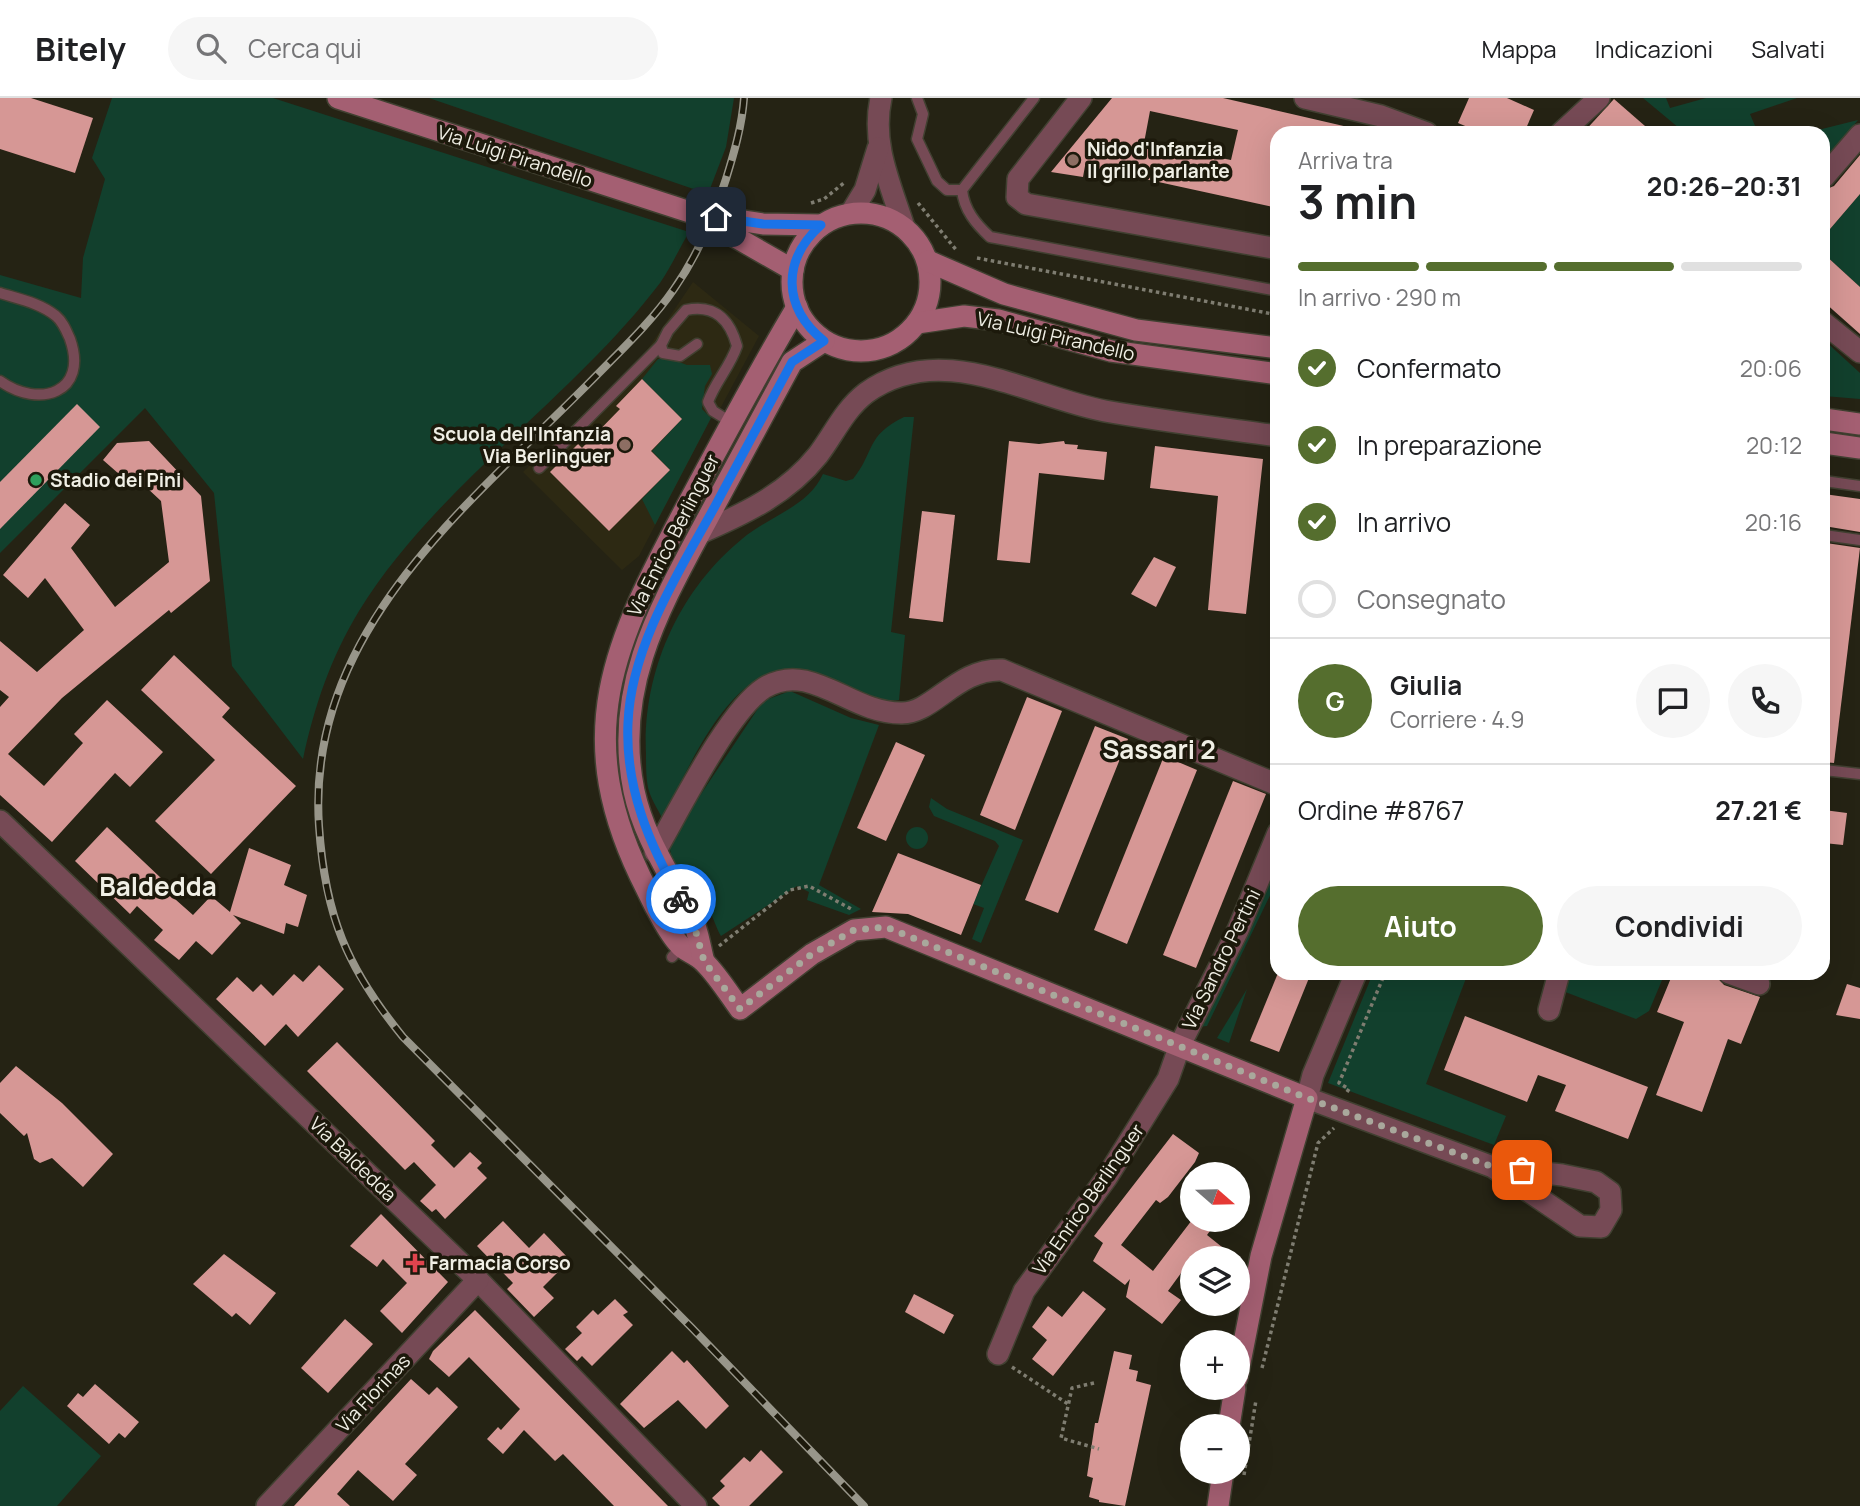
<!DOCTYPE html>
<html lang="it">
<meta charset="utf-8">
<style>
body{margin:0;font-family:Manrope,sans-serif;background:#f6f6f6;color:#202124;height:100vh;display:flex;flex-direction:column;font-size:26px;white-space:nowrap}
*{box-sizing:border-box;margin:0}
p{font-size:23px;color:#757577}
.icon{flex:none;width:38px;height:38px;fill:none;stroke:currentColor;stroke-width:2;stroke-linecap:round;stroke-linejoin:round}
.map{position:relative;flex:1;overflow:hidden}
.drawer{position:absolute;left:1270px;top:28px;width:560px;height:854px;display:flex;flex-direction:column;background:#fff;border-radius:21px;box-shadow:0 7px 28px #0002}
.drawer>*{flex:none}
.needle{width:46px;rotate:110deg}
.buttons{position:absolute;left:1180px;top:1064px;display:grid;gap:14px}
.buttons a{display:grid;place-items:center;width:70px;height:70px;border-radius:50%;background:#fff;box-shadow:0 7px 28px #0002;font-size:35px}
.pin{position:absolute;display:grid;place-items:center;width:60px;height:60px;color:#fff;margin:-30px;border-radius:14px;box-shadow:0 4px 10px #0006}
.courier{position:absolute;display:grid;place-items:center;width:70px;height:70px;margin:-35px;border:5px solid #1a73e8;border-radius:50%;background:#fff;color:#222;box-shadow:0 2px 9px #0007}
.overview em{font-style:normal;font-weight:700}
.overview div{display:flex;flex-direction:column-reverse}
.overview{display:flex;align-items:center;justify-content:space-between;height:119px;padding:0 28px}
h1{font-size:46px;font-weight:700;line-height:52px}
.bar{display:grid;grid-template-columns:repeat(4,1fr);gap:10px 7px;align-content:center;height:84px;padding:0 28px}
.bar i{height:9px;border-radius:5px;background:#e0e0e0}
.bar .on{background:#556e2e}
.bar p{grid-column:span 4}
.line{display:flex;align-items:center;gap:18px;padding:0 28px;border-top:2px solid #e0e0e0}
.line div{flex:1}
.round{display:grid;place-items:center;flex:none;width:74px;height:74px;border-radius:37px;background:#f6f6f6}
ol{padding:0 28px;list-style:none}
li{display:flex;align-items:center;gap:21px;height:77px}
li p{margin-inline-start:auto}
li .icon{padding:7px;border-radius:50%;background:#556e2e;color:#fff;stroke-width:4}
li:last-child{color:#757577}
li i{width:38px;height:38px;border:4px solid #e0e0e0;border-radius:50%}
.button{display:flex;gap:14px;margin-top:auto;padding:14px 28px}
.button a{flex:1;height:80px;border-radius:42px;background:#556e2e;color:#fff;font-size:28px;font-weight:700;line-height:80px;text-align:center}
.button a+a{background:#f6f6f6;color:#202124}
header{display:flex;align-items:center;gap:42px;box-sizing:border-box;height:98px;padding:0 35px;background:#fff;border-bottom:2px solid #e0e0e0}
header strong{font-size:33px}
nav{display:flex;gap:38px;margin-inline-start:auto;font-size:24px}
.search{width:490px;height:63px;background:#f6f6f6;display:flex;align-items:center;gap:18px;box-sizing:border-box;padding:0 24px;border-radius:38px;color:#757577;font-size:26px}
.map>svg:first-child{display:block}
.built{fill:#2d2913}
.green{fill:#12402d}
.building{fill:#d69795;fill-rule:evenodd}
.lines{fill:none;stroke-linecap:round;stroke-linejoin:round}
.lane-casing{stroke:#414031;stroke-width:13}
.street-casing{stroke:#414031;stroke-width:24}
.secondary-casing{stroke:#414031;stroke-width:24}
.path{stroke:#7f7d71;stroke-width:3.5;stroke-dasharray:3.5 3.5;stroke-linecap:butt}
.lane{stroke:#764a55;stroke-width:10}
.street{stroke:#764a55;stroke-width:21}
.secondary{stroke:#a45f72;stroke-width:21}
.rail-casing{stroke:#98968a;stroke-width:8}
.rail{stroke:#1c190b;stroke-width:5;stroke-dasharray:16;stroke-linecap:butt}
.done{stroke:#a9a89c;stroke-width:7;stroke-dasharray:0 12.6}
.route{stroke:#1a73e8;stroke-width:9}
.education-dot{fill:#8d6e63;stroke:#1c190b;stroke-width:2.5}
.leisure-dot{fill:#2e9e5b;stroke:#1c190b;stroke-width:2.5}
.health-dot{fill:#e0444e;stroke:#1c190b;stroke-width:2.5}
.labels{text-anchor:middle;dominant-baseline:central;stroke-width:7;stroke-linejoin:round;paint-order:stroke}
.poi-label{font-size:19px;font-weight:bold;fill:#f0efe5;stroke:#1c190b;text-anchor:start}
.street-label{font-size:19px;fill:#f0efe5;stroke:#1c190b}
.district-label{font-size:26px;font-weight:bold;fill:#f0efe5;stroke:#1c190b}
</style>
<header>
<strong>Bitely</strong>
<div class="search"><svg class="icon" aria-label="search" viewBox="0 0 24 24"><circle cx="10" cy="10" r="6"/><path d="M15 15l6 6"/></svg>Cerca qui</div>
<nav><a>Mappa</a><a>Indicazioni</a><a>Salvati</a></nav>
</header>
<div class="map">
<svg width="1860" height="1408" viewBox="0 0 1860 1408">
<rect width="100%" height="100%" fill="#252314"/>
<path class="built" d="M 693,184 L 759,238 L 721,309 L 711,320 L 639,458 L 622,472 L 523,374 L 641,261 Z"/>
<g class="green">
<path d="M 112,0 L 273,0 L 689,134 C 679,151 671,169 660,185 C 572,301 436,388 359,513 C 331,559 314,609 303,661 L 232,568 L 214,395 L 145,310 L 0,455 L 0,177 L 81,200 L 83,160 L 105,81 L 92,60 Z"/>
<path d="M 429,0 L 734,0 L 726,49 L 708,96 Z"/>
<path d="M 1643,0 L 1666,0 L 1670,10 L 1706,0 L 1797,0 L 1750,16 L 1758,35 L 1685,35 Z"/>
<path d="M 1858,22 L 1825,63 L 1824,35 L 1814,33 Z"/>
<path d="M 1860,96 L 1860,189 L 1824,156 L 1824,138 Z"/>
<path d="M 1824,242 L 1860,275 L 1860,301 L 1824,298 Z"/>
<path d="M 668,260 L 687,267 L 710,267 L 712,276 L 705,288 L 702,311 L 711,320 L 655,427 L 642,401 L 670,372 L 652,353 L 682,321 L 642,281 L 658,261 Z"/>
<path d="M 904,319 L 914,319 L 891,534 L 905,537 L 899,602 C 868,606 837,586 808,576 C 737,549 686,674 663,722 C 659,713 652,703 649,693 C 646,683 646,668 646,656 C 642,575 679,492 742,441 C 769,418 808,409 823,376 L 846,383 L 853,381 C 875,354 865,338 904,319 Z"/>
<path d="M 790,593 L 851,620 L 879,627 L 819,787 L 861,811 L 849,817 L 807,802 L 809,794 L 797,788 L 721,838 C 716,830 714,820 709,813 C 688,784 674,786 669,744 L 763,603 Z"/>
<path d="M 931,700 L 947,711 L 1023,742 L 981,845 L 972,841 L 984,810 L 973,806 L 999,748 L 995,743 L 934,718 L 929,709 Z"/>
<circle cx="917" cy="740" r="11"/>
<path d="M 1277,755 L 1277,783 L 1207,928 L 1198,929 Z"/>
<path d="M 1373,875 L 1468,875 L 1426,986 L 1506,1018 L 1494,1047 L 1328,985 Z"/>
<path d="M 1564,875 L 1665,875 L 1649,913 L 1636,921 L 1560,892 Z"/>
<path d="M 1247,891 L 1229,945 L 1217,940 Z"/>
<path d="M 23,1288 L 101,1358 L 57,1408 L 0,1408 L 0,1313 Z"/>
</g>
<g class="building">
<path d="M 0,0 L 31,0 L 93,20 L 75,75 L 0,51 Z"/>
<path d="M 1112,0 L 1223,0 L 1348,29 L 1347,35 L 1278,35 L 1278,110 L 1085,68 L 1083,79 L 1051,74 ZM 1150,13 L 1238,32 L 1231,62 L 1144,45 Z"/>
<path d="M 1469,0 L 1507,0 L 1534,12 L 1524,35 L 1482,35 L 1458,25 Z"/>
<path d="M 1614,1 L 1653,35 L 1583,35 Z"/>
<path d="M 1860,57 L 1860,96 L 1824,138 L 1824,92 L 1834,88 Z"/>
<path d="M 1824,156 L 1860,189 L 1860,236 L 1824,204 Z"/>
<path d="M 642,281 L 682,321 L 651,353 L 670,372 L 609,433 L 550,374 L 578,346 L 582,350 L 620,311 L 616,308 Z"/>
<path d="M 77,306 L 100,329 L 0,431 L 0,384 Z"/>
<path d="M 149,343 L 201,398 L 210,483 L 171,515 L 169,512 L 62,600 L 8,656 L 44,688 L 83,645 L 74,636 L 107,602 L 163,654 L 130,689 L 115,675 L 52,744 L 0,697 L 0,609 L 9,599 L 0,592 L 0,543 L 37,574 L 84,532 L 45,480 L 28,500 L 3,477 L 65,405 L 90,427 L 71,450 L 115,509 L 169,464 L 161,403 L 146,389 L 135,390 L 103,362 L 117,345 Z"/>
<path d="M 1009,343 L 1039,346 L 1064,343 L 1065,346 L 1078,347 L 1077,351 L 1107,354 L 1104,382 L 1039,375 L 1030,465 L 997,462 Z"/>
<path d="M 1155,348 L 1263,361 L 1246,516 L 1208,512 L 1218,398 L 1150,390 Z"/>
<path d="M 1824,396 L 1860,401 L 1860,434 L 1824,428 Z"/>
<path d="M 922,413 L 955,417 L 943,524 L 909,520 Z"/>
<path d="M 1826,445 L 1860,450 L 1834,665 L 1824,664 Z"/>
<path d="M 1154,459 L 1176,469 L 1156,509 L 1131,496 Z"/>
<path d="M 174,557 L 230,610 L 222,619 L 296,688 L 211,776 L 155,723 L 215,662 L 141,592 Z"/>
<path d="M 1027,599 L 1062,613 L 1015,732 L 980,717 Z"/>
<path d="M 1095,628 L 1128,641 L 1058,815 L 1025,802 Z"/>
<path d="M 896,644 L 925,657 L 886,743 L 857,730 Z"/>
<path d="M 1164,658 L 1197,672 L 1127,846 L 1094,832 Z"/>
<path d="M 1233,683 L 1266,696 L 1196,870 L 1163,857 Z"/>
<path d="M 1824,712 L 1847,715 L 1843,747 L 1824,745 Z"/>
<path d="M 107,729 L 162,781 L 158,786 L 193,817 L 211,798 L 230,814 L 249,750 L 291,767 L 284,787 L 307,797 L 298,829 L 286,825 L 284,836 L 233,817 L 241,825 L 212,857 L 196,843 L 179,862 L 154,842 L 163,832 L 137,808 L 130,816 L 75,763 Z"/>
<path d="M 898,755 L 981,787 L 961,837 L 908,816 L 872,814 Z"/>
<path d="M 319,867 L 344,891 L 298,939 L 286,926 L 265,948 L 216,901 L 237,879 L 253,894 L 261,886 L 273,898 L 294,876 L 303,884 Z"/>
<path d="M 1278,875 L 1311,875 L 1279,954 L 1250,943 Z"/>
<path d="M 1673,875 L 1707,875 L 1717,879 L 1724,887 L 1760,899 L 1741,946 L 1728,941 L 1702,1014 L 1656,997 L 1684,924 L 1657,914 Z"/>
<path d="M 1847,886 L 1860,890 L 1860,921 L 1836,917 Z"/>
<path d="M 1465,918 L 1648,989 L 1628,1041 L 1555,1013 L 1566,987 L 1538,977 L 1527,1004 L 1444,972 Z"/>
<path d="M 337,944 L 435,1043 L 431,1047 L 454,1070 L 470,1054 L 482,1065 L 477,1070 L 487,1080 L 445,1121 L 436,1111 L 432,1114 L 420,1103 L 436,1087 L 414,1064 L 405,1072 L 307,973 Z"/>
<path d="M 16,968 L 62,1005 L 113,1056 L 83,1089 L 52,1060 L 40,1065 L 34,1061 L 27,1035 L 24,1038 L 0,1015 L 0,985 Z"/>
<path d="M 1173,1036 L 1199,1055 L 1195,1064 L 1168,1099 L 1160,1105 L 1156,1102 L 1121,1147 L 1153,1173 L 1192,1122 L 1218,1122 L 1207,1137 L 1222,1149 L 1213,1160 L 1192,1160 L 1168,1193 L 1181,1202 L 1162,1226 L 1126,1199 L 1130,1181 L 1125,1187 L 1093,1163 L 1103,1145 L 1094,1138 Z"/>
<path d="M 381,1116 L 448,1184 L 402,1235 L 380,1213 L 407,1185 L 383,1161 L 377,1169 L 350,1148 Z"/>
<path d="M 503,1123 L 529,1150 L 544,1135 L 570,1162 L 543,1189 L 554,1200 L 534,1219 L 507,1191 L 513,1185 L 477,1148 Z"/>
<path d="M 224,1156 L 276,1195 L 250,1227 L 236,1215 L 232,1219 L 193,1186 Z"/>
<path d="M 1083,1193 L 1106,1211 L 1053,1278 L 1032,1261 L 1047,1242 L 1032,1229 L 1048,1208 L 1062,1219 Z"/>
<path d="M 914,1196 L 954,1217 L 944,1236 L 905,1214 Z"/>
<path d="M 615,1201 L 628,1214 L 623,1217 L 633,1227 L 592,1268 L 582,1258 L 577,1263 L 565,1251 L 582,1235 L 576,1229 L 593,1212 L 598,1217 Z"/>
<path d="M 475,1212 L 668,1408 L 614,1408 L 563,1356 L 555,1363 L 524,1332 L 503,1356 L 487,1341 L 498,1329 L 501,1332 L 520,1311 L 469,1259 L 449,1279 L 429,1261 L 433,1253 Z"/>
<path d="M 345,1221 L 373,1246 L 328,1295 L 301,1270 Z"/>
<path d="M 672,1253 L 684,1265 L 687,1262 L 729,1308 L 706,1331 L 678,1302 L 644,1330 L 620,1306 Z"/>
<path d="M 1114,1253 L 1132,1257 L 1129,1271 L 1138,1273 L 1136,1283 L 1151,1287 L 1125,1408 L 1099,1404 L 1099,1402 L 1089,1399 L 1093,1380 L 1087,1378 L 1095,1325 L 1098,1325 Z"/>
<path d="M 411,1281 L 429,1297 L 437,1289 L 458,1309 L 405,1366 L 417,1377 L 393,1403 L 358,1372 L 337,1396 L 350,1408 L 294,1408 Z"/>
<path d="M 95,1286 L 139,1324 L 125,1340 L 119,1335 L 109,1346 L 67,1308 L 78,1295 L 83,1299 Z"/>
<path d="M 761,1352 L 783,1374 L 749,1408 L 720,1408 L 712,1400 L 725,1388 L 720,1383 L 744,1359 L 750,1364 Z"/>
</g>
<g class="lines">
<defs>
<g id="lane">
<path d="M 917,0 L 923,16 L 917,41 L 937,83 L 947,92 L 962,92"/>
<path d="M 1034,0 L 962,92 C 964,112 976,126 990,139 L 1278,193"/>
<path d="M 0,195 C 19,201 40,205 56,218 C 63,224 66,232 70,241 C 89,295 39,311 0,283"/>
<path d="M 697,246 L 680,258 L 663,255 L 661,247 L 668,233 L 686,212 C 715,206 730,222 737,248 C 730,269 715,284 708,304 L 713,313 L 726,321 L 734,320"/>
<path d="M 539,370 L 661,247"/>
<path d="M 1824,383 L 1860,388"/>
<path d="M 1824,437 L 1860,442"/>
<path d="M 1824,672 L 1860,676"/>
<path d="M 672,859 L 681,849"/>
</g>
<g id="street">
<path d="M 881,0 C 871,46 890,85 904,129"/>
<path d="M 1081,0 L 1018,81 L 1017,99 L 1026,106 L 1278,151"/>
<path d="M 1305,0 L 1381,18 L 1427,35"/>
<path d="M 1561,35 L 1599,0"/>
<path d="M 1824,79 L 1860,37"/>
<path d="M 851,115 L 865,92 L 878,50"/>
<path d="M 1824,225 L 1860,254"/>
<path d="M 700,435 C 744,416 787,396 818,357 C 834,336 844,312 866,295 C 941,241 1027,298 1105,313 C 1162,323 1220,330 1278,338"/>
<path d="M 0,723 L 478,1182 L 696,1408"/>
<path d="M 655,754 C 679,713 728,613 764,590 C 777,582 791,580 805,583 C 839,591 865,615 901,615 C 933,616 957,570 1002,572 L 1278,687"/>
<path d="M 1356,875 L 1313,977 L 1307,1000 L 1493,1069 L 1562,1077 L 1596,1084 L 1610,1094 L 1611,1112 L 1601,1129 L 1580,1128 L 1493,1069"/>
<path d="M 1729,875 L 1759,886"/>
<path d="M 1549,912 L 1559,875"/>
<path d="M 998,1256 L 1024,1193 L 1107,1079 L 1168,981 L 1180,947 L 1238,832 L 1278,735"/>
<path d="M 267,1408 L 478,1182"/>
</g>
<g id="secondary">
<path d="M 338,0 L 693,115 L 763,126 L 821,127"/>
<circle cx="861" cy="184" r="69"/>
<path d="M 704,121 L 793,172"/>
<path d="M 928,163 L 1004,196 L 1136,232 L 1278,250"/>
<path d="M 797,209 C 759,273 724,338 689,404 C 614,545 567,637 647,792 C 654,807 671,840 683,850 C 690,855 699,858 705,865 C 718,878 729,896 740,911 L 812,856 L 854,832 L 886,829 L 1307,1000 L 1261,1158 L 1237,1280"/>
<path d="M 917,225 L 964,218 L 998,222 L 1111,253 L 1278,276"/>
<path d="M 1824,321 L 1860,326"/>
<path d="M 1824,345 L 1860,350"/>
<path d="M 704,864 C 700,849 698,831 691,818 C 670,776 644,740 634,693 C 612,587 663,504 711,414 C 738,364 765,314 792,264 L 824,243"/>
<path d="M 1229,1328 L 1235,1290"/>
<path d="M 1218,1408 L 1223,1374"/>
</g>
</defs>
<use href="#lane" class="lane-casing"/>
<use href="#street" class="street-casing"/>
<use href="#secondary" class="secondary-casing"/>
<g class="path">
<path d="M 811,105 L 824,101 L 845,84"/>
<path d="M 918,105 L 957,153"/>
<path d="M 977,160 L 1278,217"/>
<path d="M 719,848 L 790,792 L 809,788 L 853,812"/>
<path d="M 1347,994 L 1349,991 L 1339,985 L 1385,875"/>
<path d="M 1012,1269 L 1068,1306"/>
<path d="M 1262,1270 L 1318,1045 L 1334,1030"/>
<path d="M 1094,1285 L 1072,1290 L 1061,1340 L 1099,1351"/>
<path d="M 1244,1377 L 1256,1302"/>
</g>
<use href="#lane" class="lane"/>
<use href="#street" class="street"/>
<use href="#secondary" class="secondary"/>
<defs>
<path id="rail" d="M 744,0 C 742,28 734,55 726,81 C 714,119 697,158 674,191 C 650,226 618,255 589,285 C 465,410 306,534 319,728 C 325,818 347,870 403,939 L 692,1230 L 864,1408"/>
</defs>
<use href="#rail" class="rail-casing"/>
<use href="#rail" class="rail"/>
</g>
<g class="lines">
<path class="done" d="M 681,801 L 692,820 L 704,863 L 740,911 L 812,856 L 854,832 L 886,829 L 1307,1000 L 1493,1069 L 1522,1072"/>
<path class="route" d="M 681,801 C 649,747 625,689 628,625 C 631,549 678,475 714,410 C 740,361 766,313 792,264 L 824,243 C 782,209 782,162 821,127 L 763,126 L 716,119"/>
</g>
<g class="education-dot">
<circle cx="1073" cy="62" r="7"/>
<circle cx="625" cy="347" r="7"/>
</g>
<circle class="leisure-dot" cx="36" cy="382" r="7"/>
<path class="health-dot" d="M411.5 1154.5h7v7h7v7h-7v7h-7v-7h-7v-7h7z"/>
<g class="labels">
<g class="poi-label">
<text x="1087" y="51">Nido d'Infanzia<tspan x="1087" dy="22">Il grillo parlante</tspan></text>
<text x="611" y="336" text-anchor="end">Scuola dell'Infanzia<tspan x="611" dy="22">Via Berlinguer</tspan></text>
<text x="50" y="382">Stadio dei Pini</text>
<text x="429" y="1165">Farmacia Corso</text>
</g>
<g class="street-label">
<text transform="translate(515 58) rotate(18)">Via Luigi Pirandello</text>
<text transform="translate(1056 238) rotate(13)">Via Luigi Pirandello</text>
<text transform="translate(673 437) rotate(-63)">Via Enrico Berlinguer</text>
<text transform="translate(1221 861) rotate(-64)">Via Sandro Pertini</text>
<text transform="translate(353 1061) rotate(44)">Via Baldedda</text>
<text transform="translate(1088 1101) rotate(-55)">Via Enrico Berlinguer</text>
<text transform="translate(373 1295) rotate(-47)">Via Florinas</text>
</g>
<g class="district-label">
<text x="1159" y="651">Sassari 2</text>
<text x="158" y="788">Baldedda</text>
</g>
</g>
</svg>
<div class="buttons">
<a><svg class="needle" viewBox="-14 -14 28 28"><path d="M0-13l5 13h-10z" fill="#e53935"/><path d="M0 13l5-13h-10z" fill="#757577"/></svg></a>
<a><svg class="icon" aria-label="layers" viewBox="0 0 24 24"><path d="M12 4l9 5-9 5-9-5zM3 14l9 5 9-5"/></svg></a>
<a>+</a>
<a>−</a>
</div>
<div class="pin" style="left:1522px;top:1072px;background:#ea580c"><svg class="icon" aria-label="bag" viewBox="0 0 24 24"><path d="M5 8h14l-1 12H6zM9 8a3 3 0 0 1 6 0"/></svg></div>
<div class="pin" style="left:716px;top:119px;background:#1f2937"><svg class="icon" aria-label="home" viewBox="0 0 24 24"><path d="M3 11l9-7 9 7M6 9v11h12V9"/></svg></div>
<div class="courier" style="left:681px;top:801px"><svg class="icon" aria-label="bike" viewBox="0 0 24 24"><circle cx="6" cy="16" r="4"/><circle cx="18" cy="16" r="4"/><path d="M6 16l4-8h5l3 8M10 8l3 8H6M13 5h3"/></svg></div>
<section class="drawer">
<div class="overview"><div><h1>3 min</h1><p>Arriva tra</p></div><em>20:26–20:31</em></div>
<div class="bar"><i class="on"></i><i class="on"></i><i class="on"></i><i></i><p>In arrivo · 290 m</p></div>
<ol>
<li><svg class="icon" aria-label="check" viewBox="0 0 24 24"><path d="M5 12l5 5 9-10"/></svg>Confermato<p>20:06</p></li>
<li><svg class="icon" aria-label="check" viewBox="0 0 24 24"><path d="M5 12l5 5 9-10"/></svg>In preparazione<p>20:12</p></li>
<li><svg class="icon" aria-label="check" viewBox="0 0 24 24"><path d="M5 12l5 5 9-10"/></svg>In arrivo<p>20:16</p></li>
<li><i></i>Consegnato</li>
</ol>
<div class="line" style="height:126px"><b class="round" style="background:#556e2e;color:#fff">G</b><div><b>Giulia</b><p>Corriere · 4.9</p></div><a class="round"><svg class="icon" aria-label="chat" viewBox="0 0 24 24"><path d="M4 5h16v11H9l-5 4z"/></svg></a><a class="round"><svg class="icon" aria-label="phone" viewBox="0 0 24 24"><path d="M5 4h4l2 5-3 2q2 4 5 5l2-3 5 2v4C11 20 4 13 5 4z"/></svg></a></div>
<div class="line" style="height:91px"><div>Ordine #8767</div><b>27.21 €</b></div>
<div class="button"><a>Aiuto</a><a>Condividi</a></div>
</section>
</div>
